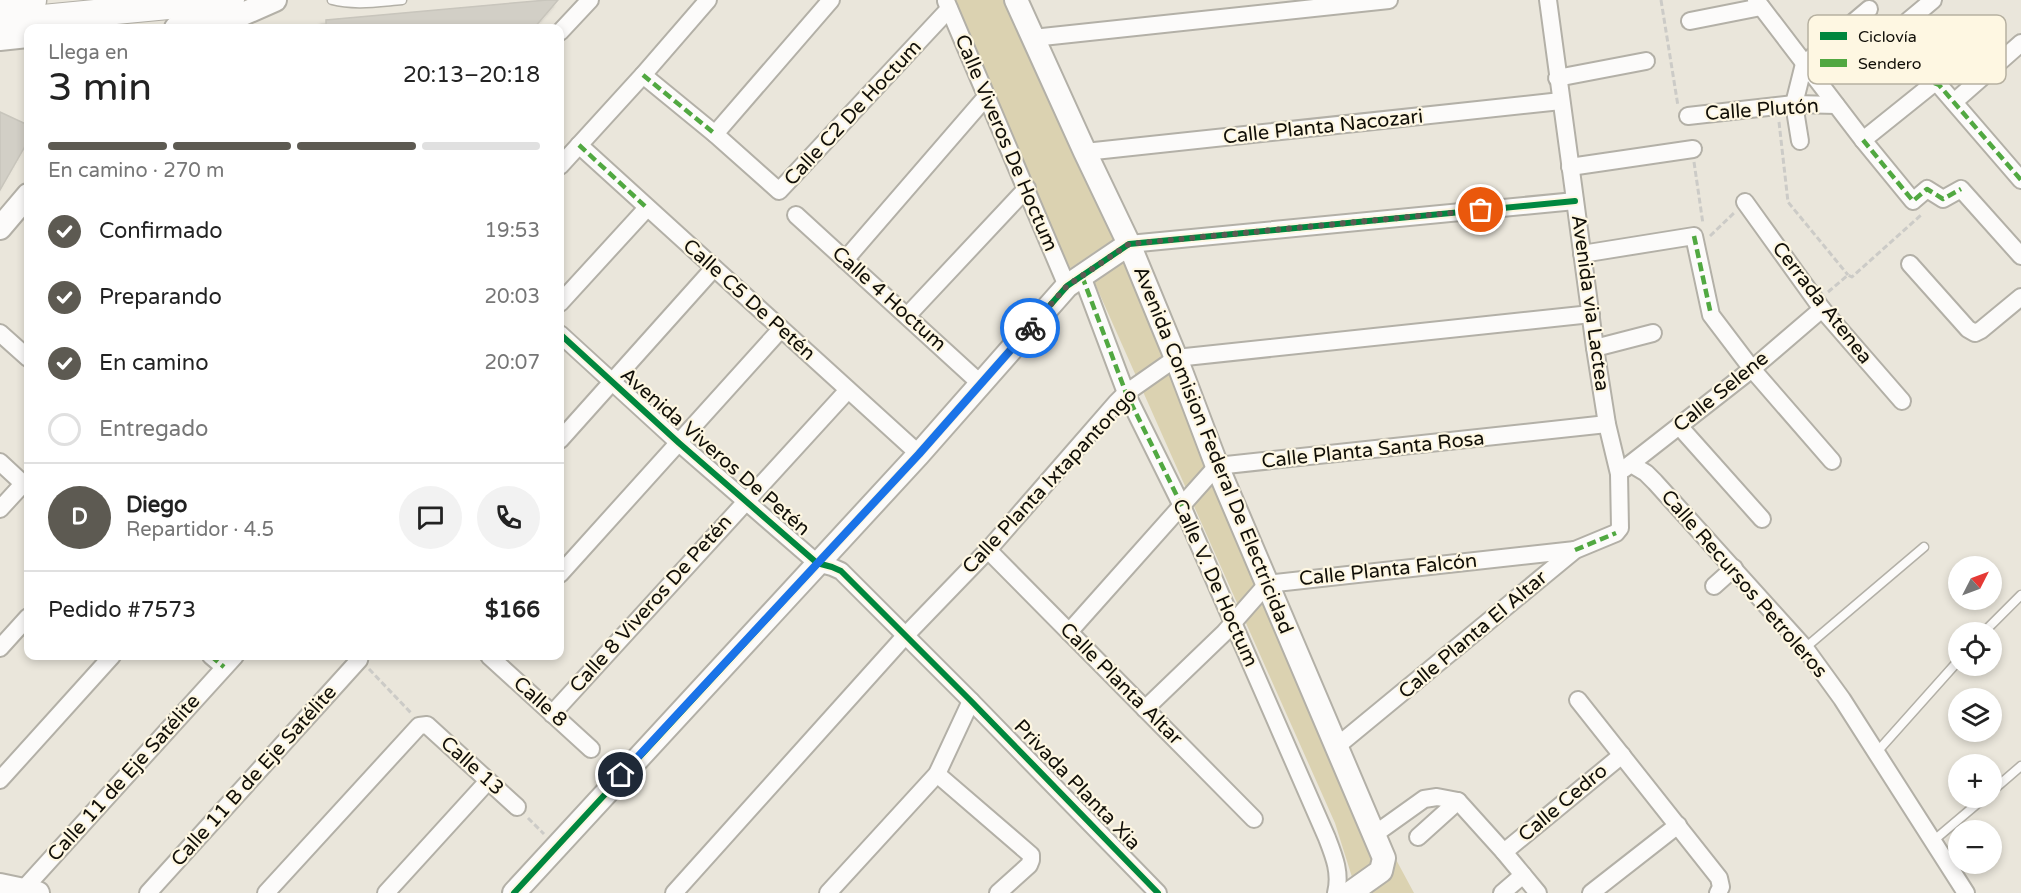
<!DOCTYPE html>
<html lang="es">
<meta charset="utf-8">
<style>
body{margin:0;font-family:"Varela Round",sans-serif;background:#f2f2f2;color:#222;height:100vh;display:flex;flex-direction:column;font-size:22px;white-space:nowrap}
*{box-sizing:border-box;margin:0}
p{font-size:20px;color:#767676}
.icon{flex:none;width:33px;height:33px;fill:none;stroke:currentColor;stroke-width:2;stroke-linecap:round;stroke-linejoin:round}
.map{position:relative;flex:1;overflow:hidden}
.sheet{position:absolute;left:24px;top:24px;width:540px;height:636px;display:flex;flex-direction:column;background:#fff;border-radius:12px;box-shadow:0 3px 9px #0003}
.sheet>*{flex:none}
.needle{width:39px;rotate:48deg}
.buttons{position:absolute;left:1948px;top:556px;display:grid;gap:12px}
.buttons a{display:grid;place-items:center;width:54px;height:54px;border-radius:50%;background:#fff;box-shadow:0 3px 9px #0003;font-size:30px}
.pin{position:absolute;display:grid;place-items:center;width:51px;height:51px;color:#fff;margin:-26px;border:3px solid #fff;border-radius:50%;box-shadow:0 2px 6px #0007}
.courier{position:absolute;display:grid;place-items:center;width:60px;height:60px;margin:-30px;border:4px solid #1a73e8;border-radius:50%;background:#fff;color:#222;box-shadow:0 2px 8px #0007}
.overview em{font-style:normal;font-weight:600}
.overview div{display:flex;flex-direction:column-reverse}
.overview{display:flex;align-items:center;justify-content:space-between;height:102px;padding:0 24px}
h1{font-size:39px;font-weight:600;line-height:45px}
.bar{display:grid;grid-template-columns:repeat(4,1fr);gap:9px 6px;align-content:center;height:72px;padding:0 24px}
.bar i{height:8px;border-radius:4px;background:#e0e0e0}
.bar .selected{background:#5d5a52}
.bar p{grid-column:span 4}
.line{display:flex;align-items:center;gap:15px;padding:0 24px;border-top:2px solid #e0e0e0}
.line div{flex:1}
.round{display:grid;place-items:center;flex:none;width:63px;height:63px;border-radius:32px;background:#f2f2f2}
ol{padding:0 24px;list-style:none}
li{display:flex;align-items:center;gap:18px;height:66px}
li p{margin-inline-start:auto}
li .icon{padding:6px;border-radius:50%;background:#5d5a52;color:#fff;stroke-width:4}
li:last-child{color:#767676}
li i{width:33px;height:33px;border:3px solid #e0e0e0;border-radius:50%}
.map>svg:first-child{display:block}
.green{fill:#dbd2b1}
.building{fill:#d2cfc6;stroke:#c8c5bc;stroke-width:1.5;filter:url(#shadow)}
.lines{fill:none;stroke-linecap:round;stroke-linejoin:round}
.lane-casing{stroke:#b3b0a7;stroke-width:11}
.street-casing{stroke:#b3b0a7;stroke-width:20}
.secondary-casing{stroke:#b3b0a7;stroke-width:26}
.primary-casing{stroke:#b3b0a7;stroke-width:28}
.highway-casing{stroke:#b3b0a7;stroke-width:33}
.path{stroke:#cccbc7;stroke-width:3;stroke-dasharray:6 3;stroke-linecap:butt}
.lane{stroke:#fcfbfa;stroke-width:8}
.street{stroke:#fcfbfa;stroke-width:16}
.secondary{stroke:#fcfbfa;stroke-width:22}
.primary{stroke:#fcfbfa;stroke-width:26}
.highway{stroke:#fcfbfa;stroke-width:30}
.quiet{stroke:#51a841;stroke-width:4.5;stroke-dasharray:9 4.5;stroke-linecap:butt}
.cycleway-casing{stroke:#fef7e2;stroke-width:10}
.cycleway{stroke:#00873e;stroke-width:6}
.done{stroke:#5d5a52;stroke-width:6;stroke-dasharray:0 10.8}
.route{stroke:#1a73e8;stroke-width:8}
.labels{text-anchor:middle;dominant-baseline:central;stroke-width:4.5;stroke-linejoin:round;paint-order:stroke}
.street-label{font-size:20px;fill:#110f08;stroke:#fef7e2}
.key{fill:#fef7e2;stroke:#b7b1a1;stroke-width:1.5}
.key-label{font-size:16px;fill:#110f08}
</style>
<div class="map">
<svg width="2021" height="893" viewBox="0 0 2021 893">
<defs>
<filter id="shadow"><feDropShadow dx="-5.5" dy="5.5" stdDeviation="1.5" flood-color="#0004"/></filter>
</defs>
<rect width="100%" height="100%" fill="#eae6db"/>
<g class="green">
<path d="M 941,0 L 1013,0 L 1114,239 L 1063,273 Z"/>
<path d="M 1133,250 L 1358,789 L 1414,893 L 1357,893 L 1335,823 L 1092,277 Z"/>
</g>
<g class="building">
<path d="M 547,0 L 558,0 L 534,28 L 326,28 L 326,20 Z"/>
<path d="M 0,112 L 28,125 L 28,141 L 0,190 Z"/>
</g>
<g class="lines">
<defs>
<g id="lane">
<path d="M 332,0 C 355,6 378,2 402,0"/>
<path d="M 1983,633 L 2021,595"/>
<path d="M 1805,648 L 1924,547"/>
<path d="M 1876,753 L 1959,660"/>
<path d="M 1992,791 L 2021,766"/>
<path d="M 1933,841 L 1984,798"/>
</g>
<g id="street">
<path d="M 1756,0 L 1863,140 L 1913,201 L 1927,189 L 1943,199 L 1961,189 L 2021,256"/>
<path d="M 946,1 L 1067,286"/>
<path d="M 1690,21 L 1761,7"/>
<path d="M 1908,21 L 1933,0"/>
<path d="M 560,32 L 590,0"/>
<path d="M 1033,38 L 1389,0"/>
<path d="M 0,42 L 28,39"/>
<path d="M 1804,64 L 1869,9"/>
<path d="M 643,75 L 715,134 L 779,191 L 949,9"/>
<path d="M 1557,78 L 1646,61"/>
<path d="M 1954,102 L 2021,43"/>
<path d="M 1688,116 L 1794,104 L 1836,105"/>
<path d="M 715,134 L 831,0"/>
<path d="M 1863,140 L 1934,83 L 1939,85 L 2021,180"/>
<path d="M 1800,141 L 1794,104 L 1804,64"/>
<path d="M 579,145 L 919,454"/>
<path d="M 1085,152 L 1561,101"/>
<path d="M 560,166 L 643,75 L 708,0"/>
<path d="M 1570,167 L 1693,149"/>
<path d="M 1745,202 L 1822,309 L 1902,401"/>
<path d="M 796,215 L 981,384"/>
<path d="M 1129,244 L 1575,201"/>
<path d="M 1582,254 L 1694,236 L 1711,315 L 1752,369 L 1832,461"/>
<path d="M 845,260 L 986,97"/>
<path d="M 1910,264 L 1968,329 L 1975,333 L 1981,330 L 2021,297"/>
<path d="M 1082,276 L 1126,393 L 1182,506 L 1327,838 C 1334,856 1341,873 1336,893"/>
<path d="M 560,303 L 647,208"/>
<path d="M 907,316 L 1027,188"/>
<path d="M 0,333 L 28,358"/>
<path d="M 560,334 L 679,443 L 817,563 L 832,567 L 841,571 L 971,701 L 1158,893"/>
<path d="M 1595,348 L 1653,333"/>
<path d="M 1679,426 L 1762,519"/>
<path d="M 560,440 L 714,268"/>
<path d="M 0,462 L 28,488"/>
<path d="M 1631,464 L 1646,473 L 1655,482 L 1805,648 L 1842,699 L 1966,893"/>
<path d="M 1624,469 L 1752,369 L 1822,309"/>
<path d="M 0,509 L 23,484"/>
<path d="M 988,550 L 1254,819"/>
<path d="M 560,574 L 781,329"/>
<path d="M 1714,586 L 1734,568"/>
<path d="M 1069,632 L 1217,466 L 1607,424"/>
<path d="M 0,648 L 28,617"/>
<path d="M 211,656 L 224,667"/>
<path d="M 489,656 L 591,749"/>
<path d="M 1578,700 L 1719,878 L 1721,887 L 1718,893"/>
<path d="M 1145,709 L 1224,633 L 1267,584 L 1575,550"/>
<path d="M 552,714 L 848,390"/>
<path d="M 1336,747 L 1575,550 L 1616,533 L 1620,528 L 1619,474 L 1607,424 L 1595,348 L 1548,0"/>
<path d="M 937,774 L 1031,855 L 1031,860 L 1029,865 L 998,893"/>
<path d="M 0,780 L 112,656"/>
<path d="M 1375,834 L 1424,799 L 1437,797 L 1458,801 L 1504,852 L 1538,893"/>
<path d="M 1418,837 L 1458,801"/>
<path d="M 1504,852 L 1622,755"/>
<path d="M 20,893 L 235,656"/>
<path d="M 148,893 L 359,660 L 360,656"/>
<path d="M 266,893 L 419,726 L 427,725 L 517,807"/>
<path d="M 386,893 L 488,781"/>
<path d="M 674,893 L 905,636 L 988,550 L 1116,403 L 1126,393 L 1176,358 L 1591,314"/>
<path d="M 828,893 L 937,774 L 971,701"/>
<path d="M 1502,893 L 1523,875"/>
<path d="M 1591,893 L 1678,825"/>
</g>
<g id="secondary">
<path d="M 1016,0 L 1085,152 L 1129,244 L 1176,358 L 1217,466 L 1384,858 L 1381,871 L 1350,893"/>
<path d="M 176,28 L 222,22"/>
<path d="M 211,28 L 275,0"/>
<path d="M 0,228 L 28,195"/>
<path d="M 0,885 L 38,893"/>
<path d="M 514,893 L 919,454 L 1067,286 L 1129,244"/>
</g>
<path id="primary" d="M 0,22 L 231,0"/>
<path id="highway" d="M 0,3 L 31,0"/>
</defs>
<use href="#lane" class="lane-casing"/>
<use href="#street" class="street-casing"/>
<use href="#secondary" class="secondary-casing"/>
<use href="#primary" class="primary-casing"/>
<use href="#highway" class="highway-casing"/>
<g class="path">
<path d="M 1661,0 L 1678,106"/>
<path d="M 1779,122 L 1788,202 L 1848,275"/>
<path d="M 1694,162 L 1703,224"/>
<path d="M 1710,236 L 1735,212"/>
<path d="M 1828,292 L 1848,275 L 1852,277 L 1921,215"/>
<path d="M 369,669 L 412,714"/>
<path d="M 528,818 L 544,834"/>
</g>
<use href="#lane" class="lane"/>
<use href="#street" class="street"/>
<use href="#secondary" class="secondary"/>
<use href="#primary" class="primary"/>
<use href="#highway" class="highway"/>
<g class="quiet">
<path d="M 643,75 L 715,134"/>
<path d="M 1934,83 L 1939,85 L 2021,180"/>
<path d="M 1863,140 L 1913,201 L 1927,189 L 1943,199 L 1961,189"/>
<path d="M 579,145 L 647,208"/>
<path d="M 1694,236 L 1711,315"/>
<path d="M 1082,276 L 1126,393 L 1182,506"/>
<path d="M 1575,550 L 1616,533"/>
<path d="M 211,656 L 224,667"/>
</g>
<defs>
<g id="cycleway">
<path d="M 560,334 L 679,443 L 817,563 L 832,567 L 841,571 L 971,701 L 1158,893"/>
<path d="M 514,893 L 919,454 L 1067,286 L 1129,244 L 1575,201"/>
</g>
</defs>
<use href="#cycleway" class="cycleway-casing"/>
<use href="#cycleway" class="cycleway"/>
</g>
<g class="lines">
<path class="done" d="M 1030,328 L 1067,286 L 1129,244 L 1481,210"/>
<path class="route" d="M 621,775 L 919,454 L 1030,328"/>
</g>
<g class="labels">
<g class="street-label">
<text transform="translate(1762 110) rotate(-4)">Calle Plutón</text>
<text transform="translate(853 113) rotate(-47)">Calle C2 De Hoctum</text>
<text transform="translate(1323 127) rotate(-6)">Calle Planta Nacozari</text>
<text transform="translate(1006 143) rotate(67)">Calle Viveros De Hoctum</text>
<text transform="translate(889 299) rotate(42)">Calle 4 Hoctum</text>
<text transform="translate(749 300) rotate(42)">Calle C5 De Petén</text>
<text transform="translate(1590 303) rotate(82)">Avenida via Lactea</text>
<text transform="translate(1822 303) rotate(52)">Cerrada Atenea</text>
<text transform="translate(1721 392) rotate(-39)">Calle Selene</text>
<text transform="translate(1213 450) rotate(68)">Avenida Comision Federal De Electricidad</text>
<text transform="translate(1373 450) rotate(-6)">Calle Planta Santa Rosa</text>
<text transform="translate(715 452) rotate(41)">Avenida Viveros De Petén</text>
<text transform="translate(1050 481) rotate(-47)">Calle Planta Ixtapantongo</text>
<text transform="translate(1388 570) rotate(-6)">Calle Planta Falcón</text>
<text transform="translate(1215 583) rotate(66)">Calle V. De Hoctum</text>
<text transform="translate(1744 584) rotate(49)">Calle Recursos Petroleros</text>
<text transform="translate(651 604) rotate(-48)">Calle 8 Viveros De Petén</text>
<text transform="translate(1473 635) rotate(-40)">Calle Planta El Altar</text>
<text transform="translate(1121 684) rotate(45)">Calle Planta Altar</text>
<text transform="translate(540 702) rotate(42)">Calle 8</text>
<text transform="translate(472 766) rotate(42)">Calle 13</text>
<text transform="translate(254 776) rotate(-48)">Calle 11 B de Eje Satélite</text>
<text transform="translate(124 778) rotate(-48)">Calle 11 de Eje Satélite</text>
<text transform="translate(1077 785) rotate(46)">Privada Planta Xia</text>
<text transform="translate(1563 803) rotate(-40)">Calle Cedro</text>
</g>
</g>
<rect x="1808" y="15" width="198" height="69" rx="9" class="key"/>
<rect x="1820" y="32" width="27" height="8" fill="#00873e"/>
<rect x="1820" y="59" width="27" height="8" fill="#51a841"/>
<g class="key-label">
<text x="1858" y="42">Ciclovía</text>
<text x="1858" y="69">Sendero</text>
</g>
</svg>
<div class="buttons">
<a><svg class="needle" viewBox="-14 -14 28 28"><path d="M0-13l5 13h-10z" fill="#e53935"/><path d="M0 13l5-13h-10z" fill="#767676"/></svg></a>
<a><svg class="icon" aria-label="locate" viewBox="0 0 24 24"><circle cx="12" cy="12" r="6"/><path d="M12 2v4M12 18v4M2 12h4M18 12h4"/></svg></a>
<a><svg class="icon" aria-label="layers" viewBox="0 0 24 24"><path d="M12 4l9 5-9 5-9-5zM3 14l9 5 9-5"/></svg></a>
<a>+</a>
<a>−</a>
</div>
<div class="pin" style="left:1481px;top:210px;background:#ea580c"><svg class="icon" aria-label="bag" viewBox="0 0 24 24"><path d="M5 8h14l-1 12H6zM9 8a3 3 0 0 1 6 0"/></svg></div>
<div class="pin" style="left:621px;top:775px;background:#1f2937"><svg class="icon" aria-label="home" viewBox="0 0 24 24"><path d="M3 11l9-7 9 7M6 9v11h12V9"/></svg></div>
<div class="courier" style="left:1030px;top:328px"><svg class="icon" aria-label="bike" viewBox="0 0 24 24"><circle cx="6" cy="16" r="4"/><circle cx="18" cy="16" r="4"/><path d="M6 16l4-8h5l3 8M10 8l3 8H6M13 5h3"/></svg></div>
<section class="sheet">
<div class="overview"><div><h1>3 min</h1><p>Llega en</p></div><em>20:13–20:18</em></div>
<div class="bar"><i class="selected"></i><i class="selected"></i><i class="selected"></i><i></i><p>En camino · 270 m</p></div>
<ol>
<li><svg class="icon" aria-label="check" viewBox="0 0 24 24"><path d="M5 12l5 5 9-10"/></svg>Confirmado<p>19:53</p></li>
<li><svg class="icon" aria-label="check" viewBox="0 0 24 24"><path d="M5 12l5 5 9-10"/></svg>Preparando<p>20:03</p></li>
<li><svg class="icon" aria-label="check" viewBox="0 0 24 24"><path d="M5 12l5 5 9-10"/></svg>En camino<p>20:07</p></li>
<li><i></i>Entregado</li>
</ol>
<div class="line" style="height:108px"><b class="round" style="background:#5d5a52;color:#fff">D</b><div><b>Diego</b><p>Repartidor · 4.5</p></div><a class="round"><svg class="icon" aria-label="chat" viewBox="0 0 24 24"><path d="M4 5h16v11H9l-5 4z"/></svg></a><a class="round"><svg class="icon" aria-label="phone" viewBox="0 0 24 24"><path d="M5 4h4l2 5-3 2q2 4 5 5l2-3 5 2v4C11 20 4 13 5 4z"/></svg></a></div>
<div class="line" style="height:78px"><div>Pedido #7573</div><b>$166</b></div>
</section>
</div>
